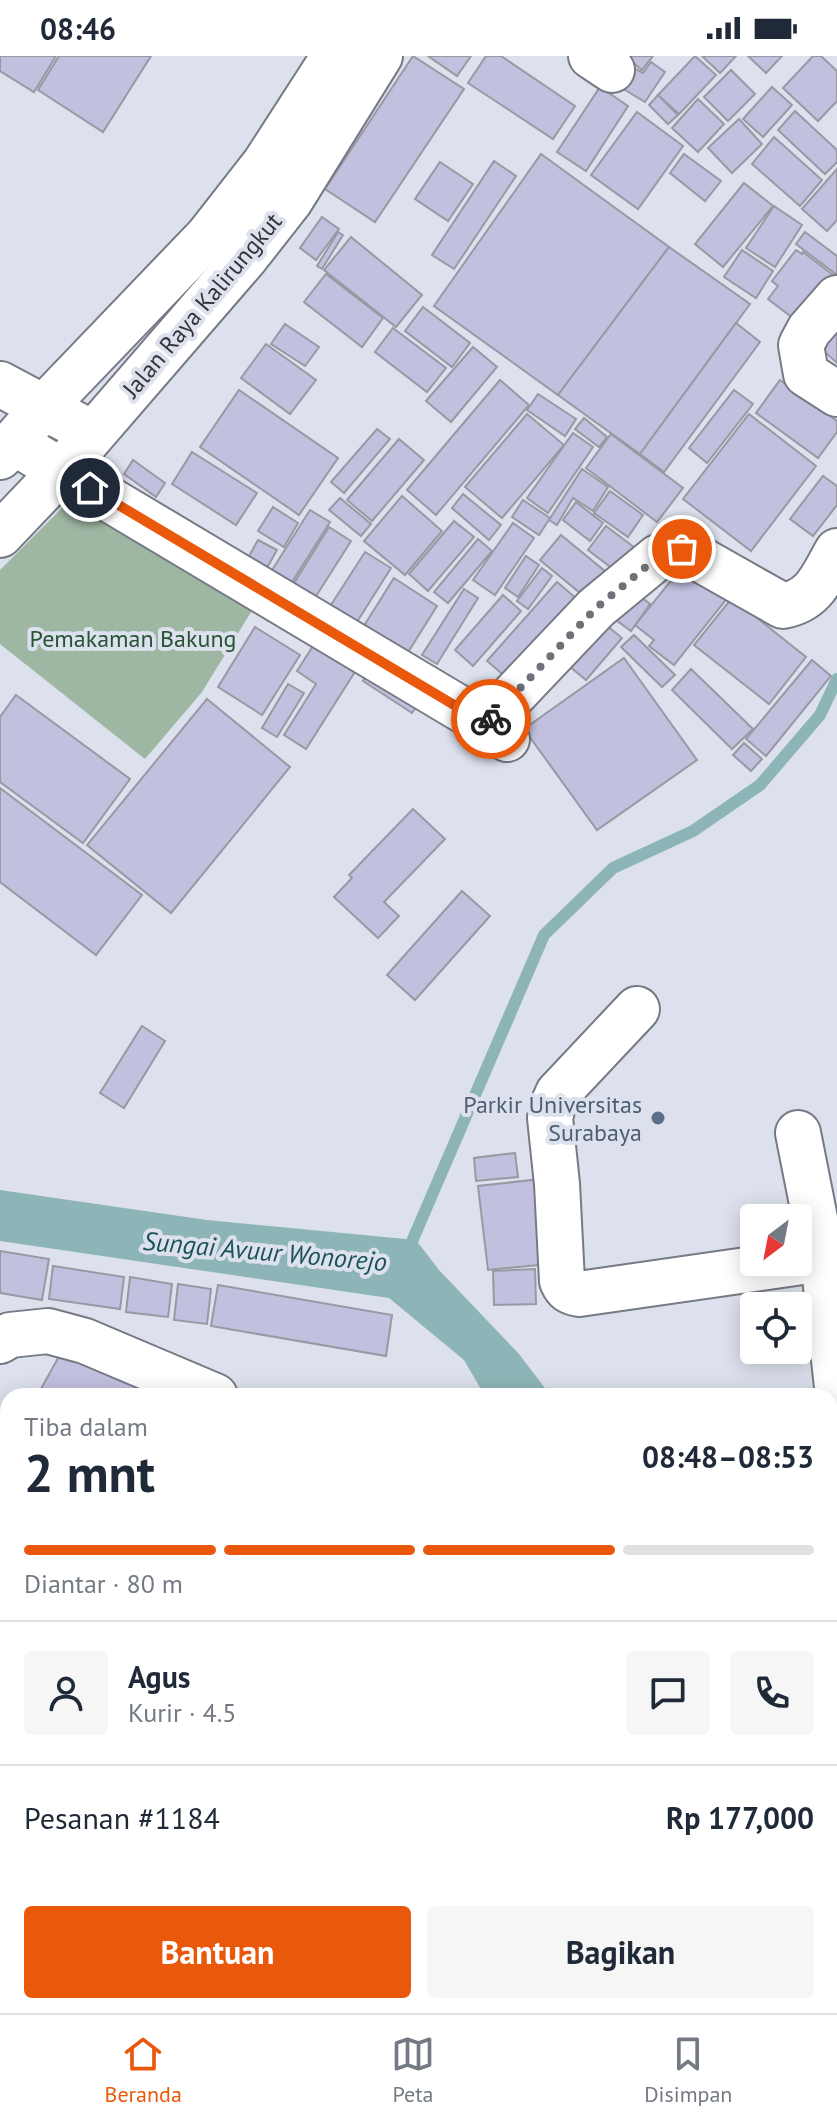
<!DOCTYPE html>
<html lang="id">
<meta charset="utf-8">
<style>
body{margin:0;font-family:"PT Sans",sans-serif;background:#f6f6f7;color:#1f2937;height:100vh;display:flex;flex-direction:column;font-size:30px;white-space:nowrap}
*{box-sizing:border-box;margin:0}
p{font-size:26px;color:#747a83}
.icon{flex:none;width:44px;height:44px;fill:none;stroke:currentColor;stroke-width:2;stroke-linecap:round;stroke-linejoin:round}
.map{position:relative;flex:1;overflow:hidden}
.side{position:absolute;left:0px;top:1332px;width:838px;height:626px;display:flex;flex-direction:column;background:#fff;border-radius:24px 24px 0 0;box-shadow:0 4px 20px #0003}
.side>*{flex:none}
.needle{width:52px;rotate:212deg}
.fabs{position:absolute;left:740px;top:1148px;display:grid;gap:16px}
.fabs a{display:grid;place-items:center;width:72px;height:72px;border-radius:8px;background:#fff;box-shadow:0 4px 20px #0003;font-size:40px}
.pin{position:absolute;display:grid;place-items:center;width:68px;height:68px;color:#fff;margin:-34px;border:4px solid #fff;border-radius:50%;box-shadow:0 2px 8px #0007}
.courier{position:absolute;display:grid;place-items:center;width:80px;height:80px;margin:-40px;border:6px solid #ea580c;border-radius:50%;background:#fff;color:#222;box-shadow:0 2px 10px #0007}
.head em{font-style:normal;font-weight:800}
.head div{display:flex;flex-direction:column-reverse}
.head{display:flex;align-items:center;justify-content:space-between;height:136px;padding:0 24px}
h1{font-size:52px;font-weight:800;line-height:60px}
.bar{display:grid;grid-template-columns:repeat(4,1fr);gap:12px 8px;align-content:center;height:96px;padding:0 24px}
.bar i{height:10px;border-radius:6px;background:#e0e1e3}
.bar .current{background:#ea580c}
.bar p{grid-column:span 4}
.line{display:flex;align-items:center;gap:20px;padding:0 24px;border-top:2px solid #e0e1e3}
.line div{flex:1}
.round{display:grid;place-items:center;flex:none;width:84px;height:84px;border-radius:8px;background:#f6f6f7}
.primary-button{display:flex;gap:16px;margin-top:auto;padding:16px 24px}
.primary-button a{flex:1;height:92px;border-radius:8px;background:#ea580c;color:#fff;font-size:32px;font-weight:800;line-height:92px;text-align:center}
.primary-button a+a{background:#f6f6f7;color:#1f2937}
.status{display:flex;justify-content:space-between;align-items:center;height:56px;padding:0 40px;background:#fff;direction:ltr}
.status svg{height:22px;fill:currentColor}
.menu{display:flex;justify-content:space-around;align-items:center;height:112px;border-top:2px solid #e0e1e3;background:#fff;font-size:22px;color:#747a83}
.menu a{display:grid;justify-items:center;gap:4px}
.menu .current{color:#ea580c}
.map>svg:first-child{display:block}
.green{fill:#9eb7a3}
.water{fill:#8db5b7}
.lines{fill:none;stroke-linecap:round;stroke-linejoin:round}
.stream{stroke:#8db5b7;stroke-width:12}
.building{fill:#c2c0df;stroke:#9998a3;stroke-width:2}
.minor-casing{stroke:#767a85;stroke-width:48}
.major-casing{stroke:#767a85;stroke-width:48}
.minor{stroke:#fff;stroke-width:44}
.major{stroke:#fff;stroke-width:44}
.done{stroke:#6e7177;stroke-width:8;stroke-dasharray:0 14.4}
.route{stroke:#ea580c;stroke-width:10}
.service-dot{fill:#5c6f8a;stroke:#dce1ed;stroke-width:3}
.labels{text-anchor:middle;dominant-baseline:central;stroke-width:8;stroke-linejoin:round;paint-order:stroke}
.street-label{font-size:24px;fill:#323438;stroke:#dce1ed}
.park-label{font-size:24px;fill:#275434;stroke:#dce1ed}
.service-label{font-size:24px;fill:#4e5e75;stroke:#dce1ed;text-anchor:end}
.water-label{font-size:26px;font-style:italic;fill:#1a5357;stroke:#dce1ed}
</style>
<div class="status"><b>08:46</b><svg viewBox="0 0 49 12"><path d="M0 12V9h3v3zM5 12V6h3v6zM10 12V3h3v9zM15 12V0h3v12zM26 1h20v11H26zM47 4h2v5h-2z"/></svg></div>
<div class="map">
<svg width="837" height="1957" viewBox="0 0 837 1957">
<rect width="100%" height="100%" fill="#dce1ed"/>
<path class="green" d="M 68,446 L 256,548 L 202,636 L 145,703 L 0,588 L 0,514 Z"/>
<path class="water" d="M 0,1134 L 207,1164 L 416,1184 L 439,1214 L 519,1298 L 551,1340 L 485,1340 L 464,1304 L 389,1242 L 0,1185 Z"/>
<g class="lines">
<path class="stream" d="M 407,1197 L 544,879 L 613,812 L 693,775 L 760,729 L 820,659 L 837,623"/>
</g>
<g class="building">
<path d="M 0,0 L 56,0 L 34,36 L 0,15 Z"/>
<path d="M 59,0 L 151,0 L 103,76 L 38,34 Z"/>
<path d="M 413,0 L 464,33 L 375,166 L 325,133 Z"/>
<path d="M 428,0 L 471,0 L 457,20 Z"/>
<path d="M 486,0 L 501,0 L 575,50 L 553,83 L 468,27 Z"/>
<path d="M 625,0 L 653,0 L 642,14 Z"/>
<path d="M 695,0 L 716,19 L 679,58 L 658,39 Z"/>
<path d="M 702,0 L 736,0 L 720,17 Z"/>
<path d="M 748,0 L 782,0 L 766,17 Z"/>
<path d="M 813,0 L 821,0 L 837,15 L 837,45 L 818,65 L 783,32 Z"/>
<path d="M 651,6 L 665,16 L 645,46 L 620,31 L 632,11 L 643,17 Z"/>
<path d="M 731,14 L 755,38 L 728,65 L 704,41 Z"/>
<path d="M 600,31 L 628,50 L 586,115 L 557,96 Z"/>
<path d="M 772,31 L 792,49 L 763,81 L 743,63 Z"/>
<path d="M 658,39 L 678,59 L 668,68 L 649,49 Z"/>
<path d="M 698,43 L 724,68 L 698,96 L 672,72 Z"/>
<path d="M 795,55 L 837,94 L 837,106 L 825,118 L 778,74 Z"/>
<path d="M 637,56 L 683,90 L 638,153 L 591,119 Z"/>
<path d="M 739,63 L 762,88 L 732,117 L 708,92 Z"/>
<path d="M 774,81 L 822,124 L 800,150 L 752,108 Z"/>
<path d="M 541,98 L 669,191 L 558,339 L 434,250 Z"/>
<path d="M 684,98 L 721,125 L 705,145 L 670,117 Z"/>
<path d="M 494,105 L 516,120 L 454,213 L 432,199 Z"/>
<path d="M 440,106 L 473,128 L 448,165 L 415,143 Z"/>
<path d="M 837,113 L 837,164 L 827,175 L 802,153 Z"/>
<path d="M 744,127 L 773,150 L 723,211 L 695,188 Z"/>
<path d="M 774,150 L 802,169 L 775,211 L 746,192 Z"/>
<path d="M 322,161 L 339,173 L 316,204 L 300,192 Z"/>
<path d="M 338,176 L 343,179 L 322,213 L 317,210 Z"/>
<path d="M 805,176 L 837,200 L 837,219 L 796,188 Z"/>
<path d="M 351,181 L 422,239 L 396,271 L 324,214 Z"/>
<path d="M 669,191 L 750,248 L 640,398 L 558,339 Z"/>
<path d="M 742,194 L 773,215 L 756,242 L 724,221 Z"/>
<path d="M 796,194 L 802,198 L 803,196 L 837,222 L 802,269 L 768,243 L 778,230 L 772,225 Z"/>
<path d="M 326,218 L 383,262 L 362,291 L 304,246 Z"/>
<path d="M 423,251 L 470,287 L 452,311 L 405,275 Z"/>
<path d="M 837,262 L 837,307 L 815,287 Z"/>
<path d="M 736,267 L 760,286 L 664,416 L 640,398 Z"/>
<path d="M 285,268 L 319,291 L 305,310 L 271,288 Z"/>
<path d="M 393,272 L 446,312 L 427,336 L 375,296 Z"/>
<path d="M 266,288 L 316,324 L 290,358 L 241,322 Z"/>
<path d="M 473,291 L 497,311 L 451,366 L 426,345 Z"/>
<path d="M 500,324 L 529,349 L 436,459 L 407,434 Z"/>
<path d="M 780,324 L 837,365 L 837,376 L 818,402 L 756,357 Z"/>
<path d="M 239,334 L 338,402 L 299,459 L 200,391 Z"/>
<path d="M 734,334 L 753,348 L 707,407 L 689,392 Z"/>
<path d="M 538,338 L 576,363 L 565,380 L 527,354 Z"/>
<path d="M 527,358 L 564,389 L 502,462 L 465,431 Z"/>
<path d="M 749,358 L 816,410 L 751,495 L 683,443 Z"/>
<path d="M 584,362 L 607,381 L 599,391 L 575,373 Z"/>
<path d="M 377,373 L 390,383 L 344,437 L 331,426 Z"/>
<path d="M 573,377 L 593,391 L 548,457 L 527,442 Z"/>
<path d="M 611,378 L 683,432 L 657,466 L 586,412 Z"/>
<path d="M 399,383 L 424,404 L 372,465 L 347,444 Z"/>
<path d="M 192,396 L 257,437 L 236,469 L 172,428 Z"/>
<path d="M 133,404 L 165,427 L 156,441 L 124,418 Z"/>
<path d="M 582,413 L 608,431 L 593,455 L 573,442 L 557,469 L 549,464 Z"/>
<path d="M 823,420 L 837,430 L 837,449 L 813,480 L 790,463 Z"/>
<path d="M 610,435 L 643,459 L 628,481 L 594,457 Z"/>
<path d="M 463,438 L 501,469 L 489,484 L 452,452 Z"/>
<path d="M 402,440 L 442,475 L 405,519 L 364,485 Z"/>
<path d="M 340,442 L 371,468 L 361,480 L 329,454 Z"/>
<path d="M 523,444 L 550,462 L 539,479 L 512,461 Z"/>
<path d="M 576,446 L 603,467 L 590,485 L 563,464 Z"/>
<path d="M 273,451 L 298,467 L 284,491 L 258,475 Z"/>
<path d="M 310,454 L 330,466 L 282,542 L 262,530 Z"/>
<path d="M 454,465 L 474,481 L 428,535 L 409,518 Z"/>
<path d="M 513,467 L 534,482 L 495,539 L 473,524 Z"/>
<path d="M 606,470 L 647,501 L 629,525 L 588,494 Z"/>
<path d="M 329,471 L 351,485 L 306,556 L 284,543 Z"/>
<path d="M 561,479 L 606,516 L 585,541 L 540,504 Z"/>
<path d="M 478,483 L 492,495 L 448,547 L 434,536 Z"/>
<path d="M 258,484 L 277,494 L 258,528 L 239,518 Z"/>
<path d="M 365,496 L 391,512 L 355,569 L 329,552 Z"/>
<path d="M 526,500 L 539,509 L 518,541 L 505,532 Z"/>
<path d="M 687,505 L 728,541 L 674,609 L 649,590 L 654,584 L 635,569 Z"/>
<path d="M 542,512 L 552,520 L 528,553 L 517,545 Z"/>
<path d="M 394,522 L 437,550 L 405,601 L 362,573 Z"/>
<path d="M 557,526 L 584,549 L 514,628 L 487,605 Z"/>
<path d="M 625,529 L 650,548 L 631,575 L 605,556 Z"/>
<path d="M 464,533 L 478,542 L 437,608 L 422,599 Z"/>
<path d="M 503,539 L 521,555 L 473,610 L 455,594 Z"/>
<path d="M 732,542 L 806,601 L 769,648 L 694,589 Z"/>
<path d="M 594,559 L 622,582 L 586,624 L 558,601 Z"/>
<path d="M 255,571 L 300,599 L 262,659 L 218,631 Z"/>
<path d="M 634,579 L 675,619 L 662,631 L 621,591 Z"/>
<path d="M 317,584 L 358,611 L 306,693 L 284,679 L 316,628 L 297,615 Z"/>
<path d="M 624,602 L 697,704 L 597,774 L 524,673 Z"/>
<path d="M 812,604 L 831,620 L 766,700 L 746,683 Z"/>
<path d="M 374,608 L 424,640 L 412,657 L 363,625 Z"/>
<path d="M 691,613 L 753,673 L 732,693 L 672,634 Z"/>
<path d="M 288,628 L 304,637 L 277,681 L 262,672 Z"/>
<path d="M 16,639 L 130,723 L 83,787 L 0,726 L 0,661 Z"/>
<path d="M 207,643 L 290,711 L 171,857 L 87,789 Z"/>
<path d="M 744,687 L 762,703 L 751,715 L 733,699 Z"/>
<path d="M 0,732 L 142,839 L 96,899 L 0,826 Z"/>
<path d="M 413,753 L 445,783 L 384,846 L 399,860 L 378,882 L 334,841 L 352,822 L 349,819 Z"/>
<path d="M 462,835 L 490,860 L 415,944 L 387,919 Z"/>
<path d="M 142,970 L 165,985 L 124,1052 L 100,1037 Z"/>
<path d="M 515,1097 L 518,1121 L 476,1125 L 474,1102 Z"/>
<path d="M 549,1122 L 559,1207 L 488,1214 L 478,1130 Z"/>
<path d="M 0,1195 L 49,1203 L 42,1244 L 0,1237 Z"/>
<path d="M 53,1210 L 124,1221 L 120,1253 L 49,1243 Z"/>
<path d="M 535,1213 L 536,1248 L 494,1249 L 493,1215 Z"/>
<path d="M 130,1221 L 172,1228 L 168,1261 L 126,1256 Z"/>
<path d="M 178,1228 L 211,1233 L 207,1268 L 174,1264 Z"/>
<path d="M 218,1229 L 392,1259 L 386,1300 L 211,1270 Z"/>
<path d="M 67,1286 L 163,1340 L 37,1340 Z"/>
<path d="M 837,1607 L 837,1659 L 831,1668 L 830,1616 Z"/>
<path d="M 830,1719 L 837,1723 L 837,1764 L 830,1774 Z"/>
<path d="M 830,1800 L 837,1805 L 837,1832 L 830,1827 Z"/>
<path d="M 830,1835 L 837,1840 L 837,1860 L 832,1865 L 830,1863 Z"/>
<path d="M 836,1868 L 837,1894 L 830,1902 L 830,1876 Z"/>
<path d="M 127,1950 L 171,1950 L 165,1957 L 135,1957 Z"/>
<path d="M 477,1950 L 501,1950 L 495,1957 L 471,1957 Z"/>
<path d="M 510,1950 L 543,1950 L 538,1957 L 505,1957 Z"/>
<path d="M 607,1950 L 644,1950 L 639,1957 L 601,1957 Z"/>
<path d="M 646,1950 L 686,1950 L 681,1957 L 641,1957 Z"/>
<path d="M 714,1950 L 753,1950 L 759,1957 L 709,1957 Z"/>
</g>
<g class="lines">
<defs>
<g id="minor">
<path d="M 591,0 L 612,14"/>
<path d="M 837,242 L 809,274 L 801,289 L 806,318 L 837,338"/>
<path d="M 0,328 L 92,377"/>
<path d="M 13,386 L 486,668 L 507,683"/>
<path d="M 486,668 L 596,552 L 658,501 L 682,493 L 783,550 C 815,544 822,521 837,495"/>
<path d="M 637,953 L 558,1037 L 554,1046 L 550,1062 L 557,1128 L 562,1225 C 566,1234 569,1236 579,1238 L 823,1203"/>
<path d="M 798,1077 L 823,1203 L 837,1331"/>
<path d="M 0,1285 L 10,1279 L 48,1275 L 85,1285 L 215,1340"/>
<path d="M 830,1704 L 837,1706"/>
<path d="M 393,1950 L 402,1957"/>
<path d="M 778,1950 L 784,1957"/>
<path d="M 222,1957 L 225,1950"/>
</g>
<g id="major">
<path d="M 0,401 L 44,351 L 208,180 L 265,107 L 334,0"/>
<path d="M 0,479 L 61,415 L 246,201 L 290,145 L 380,0"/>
</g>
</defs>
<use href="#minor" class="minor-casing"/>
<use href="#major" class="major-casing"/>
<use href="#minor" class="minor"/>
<use href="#major" class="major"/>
</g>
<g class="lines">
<path class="done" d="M 491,663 L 596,552 L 658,501 L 682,493"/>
<path class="route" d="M 90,432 L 486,668 L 491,663"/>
</g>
<circle class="service-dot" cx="658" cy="1062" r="8"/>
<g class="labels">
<g class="street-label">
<text transform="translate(202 249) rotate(-50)">Jalan Raya Kalirungkut</text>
</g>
<g class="park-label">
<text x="133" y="582">Pemakaman Bakung</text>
</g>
<g class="service-label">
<text x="642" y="1048">Parkir Universitas<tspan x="642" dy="28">Surabaya</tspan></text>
</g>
<g class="water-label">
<text transform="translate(265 1195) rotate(5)">Sungai Avuur Wonorejo</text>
</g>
</g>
</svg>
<div class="fabs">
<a><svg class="needle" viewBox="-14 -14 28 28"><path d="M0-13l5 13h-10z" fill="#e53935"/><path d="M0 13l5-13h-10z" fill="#747a83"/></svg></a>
<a><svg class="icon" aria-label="locate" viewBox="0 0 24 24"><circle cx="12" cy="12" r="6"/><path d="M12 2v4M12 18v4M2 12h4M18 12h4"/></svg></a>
</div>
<div class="pin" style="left:682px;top:493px;background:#ea580c"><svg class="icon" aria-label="bag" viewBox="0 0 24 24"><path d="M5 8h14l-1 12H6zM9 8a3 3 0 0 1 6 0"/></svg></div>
<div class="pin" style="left:90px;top:432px;background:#1f2937"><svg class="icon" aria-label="home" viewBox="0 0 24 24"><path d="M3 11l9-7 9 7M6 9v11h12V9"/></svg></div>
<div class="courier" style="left:491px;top:663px"><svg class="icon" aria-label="bike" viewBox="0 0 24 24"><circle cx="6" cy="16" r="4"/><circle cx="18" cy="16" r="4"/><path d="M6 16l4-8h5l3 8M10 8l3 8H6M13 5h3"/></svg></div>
<section class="side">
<div class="head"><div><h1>2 mnt</h1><p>Tiba dalam</p></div><em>08:48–08:53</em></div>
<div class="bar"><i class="current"></i><i class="current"></i><i class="current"></i><i></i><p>Diantar · 80 m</p></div>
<div class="line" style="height:144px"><a class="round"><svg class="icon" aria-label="person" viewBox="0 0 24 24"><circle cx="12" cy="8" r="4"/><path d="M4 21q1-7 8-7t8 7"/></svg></a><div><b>Agus</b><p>Kurir · 4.5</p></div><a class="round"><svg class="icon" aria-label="chat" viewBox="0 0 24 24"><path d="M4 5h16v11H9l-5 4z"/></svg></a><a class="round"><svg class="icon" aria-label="phone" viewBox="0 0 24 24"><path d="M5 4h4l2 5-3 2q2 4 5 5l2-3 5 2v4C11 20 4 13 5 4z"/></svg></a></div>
<div class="line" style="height:104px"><div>Pesanan #1184</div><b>Rp 177,000</b></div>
<div class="primary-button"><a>Bantuan</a><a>Bagikan</a></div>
</section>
</div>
<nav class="menu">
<a class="current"><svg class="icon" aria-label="home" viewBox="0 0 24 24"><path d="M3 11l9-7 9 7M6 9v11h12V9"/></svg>Beranda</a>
<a><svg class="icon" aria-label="map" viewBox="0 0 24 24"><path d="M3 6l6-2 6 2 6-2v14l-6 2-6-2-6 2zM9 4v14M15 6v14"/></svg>Peta</a>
<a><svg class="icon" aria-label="saved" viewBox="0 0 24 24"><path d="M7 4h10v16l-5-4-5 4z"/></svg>Disimpan</a>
</nav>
